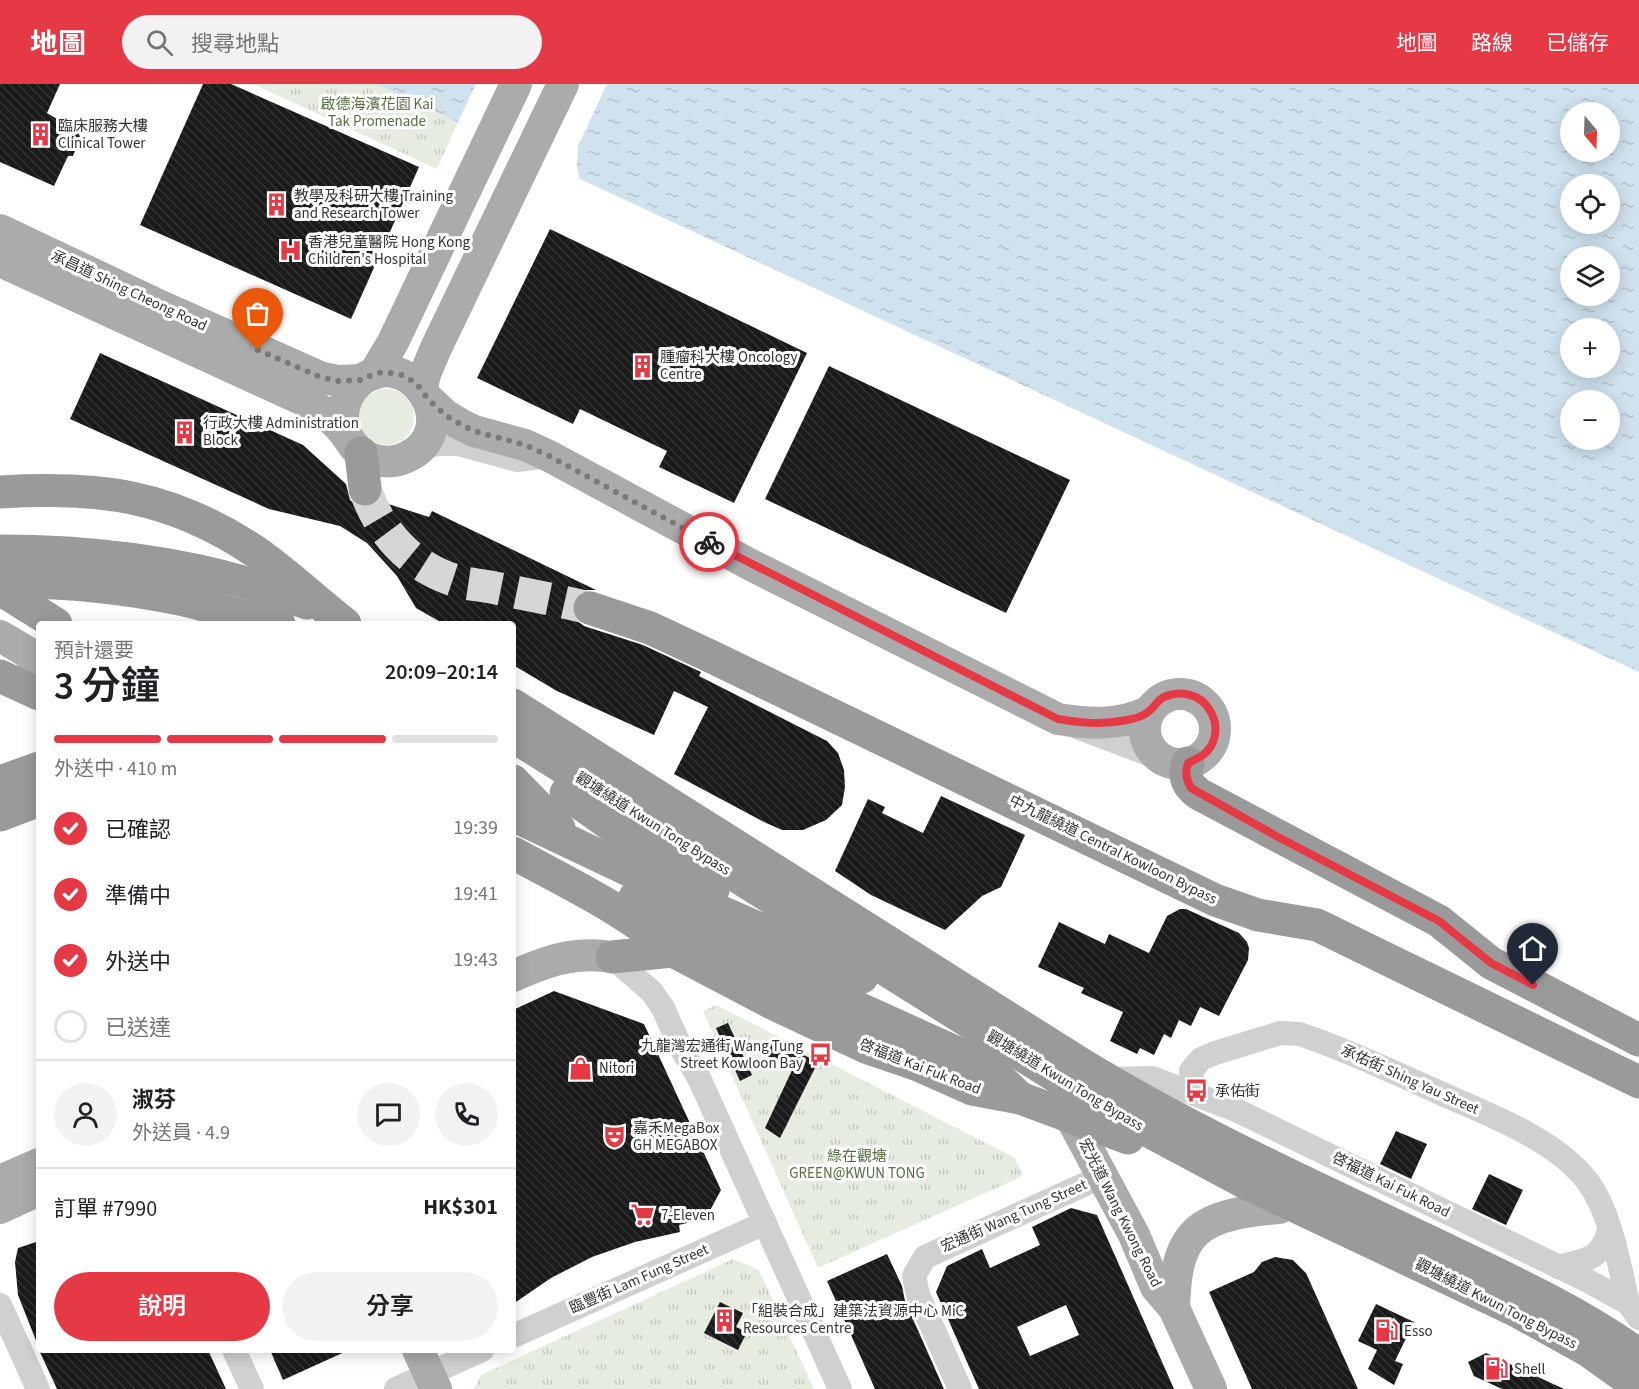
<!DOCTYPE html>
<html lang="zh-TW">
<meta charset="utf-8">
<style>
body{margin:0;font-family:"Source Sans 3","Noto Sans TC",sans-serif;background:#f2f2f2;color:#202124;height:100vh;display:flex;flex-direction:column;font-size:22px;white-space:nowrap}
*{box-sizing:border-box;margin:0}
p{font-size:20px;color:#757577}
.icon{flex:none;width:33px;height:33px;fill:none;stroke:currentColor;stroke-width:2;stroke-linecap:round;stroke-linejoin:round}
.map{position:relative;flex:1;overflow:hidden}
.drawer{position:absolute;left:36px;top:537px;width:480px;height:732px;display:flex;flex-direction:column;background:#fff;border-radius:6px;box-shadow:0 3px 15px #0003}
.drawer>*{flex:none}
.needle{width:39px;rotate:161deg}
.fabs{position:absolute;left:1560px;top:18px;display:grid;gap:12px}
.fabs a{display:grid;place-items:center;width:60px;height:60px;border-radius:50%;background:#fff;box-shadow:0 3px 15px #0003;font-size:30px}
.pin{position:absolute;display:grid;place-items:center;width:51px;height:51px;color:#fff;margin:-62px -26px;border-radius:50% 50% 50% 0;rotate:-45deg;box-shadow:0 0 6px #0007}
.pin .icon{rotate:45deg}
.courier{position:absolute;display:grid;place-items:center;width:60px;height:60px;margin:-30px;border:4px solid #e63946;border-radius:50%;background:#fff;color:#222;box-shadow:0 2px 8px #0007}
.head em{font-style:normal;font-weight:600}
.head div{display:flex;flex-direction:column-reverse}
.head{display:flex;align-items:center;justify-content:space-between;height:102px;padding:0 18px}
h1{font-size:39px;font-weight:600;line-height:45px}
.bar{display:grid;grid-template-columns:repeat(4,1fr);gap:9px 6px;align-content:center;height:72px;padding:0 18px}
.bar i{height:8px;border-radius:4px;background:#e0e0e0}
.bar .current{background:#e63946}
.bar p{grid-column:span 4}
.line{display:flex;align-items:center;gap:15px;padding:0 18px;border-top:2px solid #e0e0e0}
.line div{flex:1}
.round{display:grid;place-items:center;flex:none;width:63px;height:63px;border-radius:32px;background:#f2f2f2}
ol{padding:0 18px;list-style:none}
li{display:flex;align-items:center;gap:18px;height:66px}
li p{margin-inline-start:auto}
li .icon{padding:6px;border-radius:50%;background:#e63946;color:#fff;stroke-width:4}
li:last-child{color:#757577}
li i{width:33px;height:33px;border:3px solid #e0e0e0;border-radius:50%}
.action{display:flex;gap:12px;margin-top:auto;padding:12px 18px}
.action a{flex:1;height:69px;border-radius:36px;background:#e63946;color:#fff;font-size:24px;font-weight:600;line-height:69px;text-align:center}
.action a+a{background:#f2f2f2;color:#202124}
header{display:flex;align-items:center;gap:36px;box-sizing:border-box;height:84px;padding:0 30px;background:#e63946;color:#fff}
header strong{font-size:28px}
nav{display:flex;gap:33px;margin-inline-start:auto;font-size:21px}
.search{width:420px;height:54px;background:#f2f2f2;display:flex;align-items:center;gap:15px;box-sizing:border-box;padding:0 21px;border-radius:33px;color:#757577;font-size:22px}
.map>svg:first-child{display:block}
.green{fill:#e6ecdf}
.park{fill:url(#park-tufts)}
.water{fill:url(#water-ripples);fill-rule:evenodd}
.pier{fill:#fff}
.building{fill:url(#building-back-hatch);fill-rule:evenodd}
.lines{fill:none;stroke-linecap:round;stroke-linejoin:round}
.highway-tunnel{stroke:#d6d6d6;stroke-width:33;stroke-dasharray:33 16;stroke-linecap:butt}
.minor{stroke:#d0d0d0;stroke-width:24}
.major{stroke:#ababab;stroke-width:32}
.highway{stroke:#9a9a9a;stroke-width:33}
.done{stroke:#7a7a7a;stroke-width:6;stroke-dasharray:0 10.8}
.route{stroke:#e63946;stroke-width:8}
.labels{text-anchor:middle;dominant-baseline:central;stroke-width:6;stroke-linejoin:round;paint-order:stroke}
.park-label{font-size:15px;fill:#56703f;stroke:#fff}
.poi-label{font-size:15px;fill:#333;stroke:#fff;text-anchor:start}
.street-label{font-size:15px;fill:#333;stroke:#fff}
</style>
<header>
<strong>地圖</strong>
<div class="search"><svg class="icon" aria-label="search" viewBox="0 0 24 24"><circle cx="10" cy="10" r="6"/><path d="M15 15l6 6"/></svg>搜尋地點</div>
<nav><a>地圖</a><a>路線</a><a>已儲存</a></nav>
</header>
<div class="map">
<svg width="1639" height="1305" viewBox="0 0 1639 1305">
<defs>
<pattern id="park-tufts" width="24" height="20" patternUnits="userSpaceOnUse" patternTransform="scale(1.5)"><rect width="24" height="20" fill="#e6ecdf"/><path d="M3 7l-1-3M5 7V3M7 7l1-3M15 17l-1-3M17 17v-4M19 17l1-3" fill="none" stroke="#c6cbc0"/></pattern>
<pattern id="water-ripples" width="26" height="14" patternUnits="userSpaceOnUse" patternTransform="scale(1.5)"><rect width="26" height="14" fill="#cfe2ee"/><path d="M2 4q2-2 4 0t4 0M15 11q2-2 4 0t4 0" fill="none" stroke="#b2c2cd"/></pattern>
<pattern id="building-back-hatch" width="6" height="6" patternUnits="userSpaceOnUse" patternTransform="scale(1.5)"><rect width="6" height="6" fill="#1a1a1a"/><path d="M-1 5l2 2M0 0l6 6M5-1l2 2" fill="none" stroke="#333"/></pattern>
</defs>
<rect width="100%" height="100%" fill="#fff"/>
<circle class="green" cx="386" cy="333" r="28"/>
<g class="park">
<path d="M 253,0 L 376,0 L 458,38 L 437,85 Z"/>
<path d="M 716,921 L 1015,1074 L 1023,1092 L 818,1184 L 703,927 Z"/>
<path d="M 733,1175 L 759,1186 L 814,1305 L 474,1305 L 481,1291 Z"/>
</g>
<path class="water" d="M 376,0 L 1639,0 L 1639,588 ZM 1570,28 L 1610,28 L 1610,68 L 1570,68 ZM 1570,100 L 1610,100 L 1610,140 L 1570,140 ZM 1570,172 L 1610,172 L 1610,212 L 1570,212 ZM 1570,244 L 1610,244 L 1610,284 L 1570,284 ZM 1570,316 L 1610,316 L 1610,356 L 1570,356 Z"/>
<path class="pier" d="M 476,0 L 607,0 L 578,62 L 577,83 L 580,96 L 458,38 Z"/>
<g class="building">
<path d="M 0,0 L 60,0 L 47,29 L 79,48 L 80,54 L 73,72 L 68,72 L 54,102 L 0,78 Z"/>
<path d="M 203,0 L 231,0 L 419,83 L 351,235 L 140,141 Z"/>
<path d="M 550,145 L 807,269 L 734,419 L 659,383 L 667,367 L 580,325 L 573,340 L 477,294 Z"/>
<path d="M 100,269 L 303,361 L 346,400 L 350,416 L 357,422 L 368,423 L 379,417 L 429,433 L 432,427 L 596,506 L 587,506 L 578,510 L 572,519 L 572,527 L 576,536 L 584,542 L 643,561 L 701,588 L 699,592 L 827,657 L 838,669 L 844,686 L 845,703 L 842,721 L 826,736 L 803,746 L 782,746 L 764,738 L 674,690 L 708,623 L 674,607 L 654,651 L 557,607 L 513,581 L 513,540 L 444,540 L 416,524 L 397,492 L 367,459 L 340,442 L 269,425 L 70,335 Z"/>
<path d="M 829,282 L 1070,396 L 1006,529 L 765,415 Z"/>
<path d="M 941,712 L 1025,751 L 1001,803 L 982,812 L 945,846 L 871,811 L 835,787 L 868,715 L 885,723 L 882,729 L 923,749 Z"/>
<path d="M 1180,825 L 1186,825 L 1239,849 L 1247,858 L 1249,864 L 1248,876 L 1219,932 L 1200,923 L 1191,942 L 1179,936 L 1171,954 L 1164,950 L 1154,971 L 1140,964 L 1137,970 L 1110,957 L 1123,928 L 1081,909 L 1084,904 L 1038,883 L 1059,838 L 1105,860 L 1109,850 L 1149,869 L 1167,832 Z"/>
<path d="M 554,907 L 644,940 L 721,1106 L 706,1134 L 679,1141 L 680,1148 L 635,1158 L 592,1173 L 551,1194 L 513,1220 L 513,926 Z"/>
<path d="M 728,939 L 752,991 L 740,997 L 716,944 Z"/>
<path d="M 773,956 L 818,978 L 780,1054 L 765,1044 L 793,984 L 765,971 Z"/>
<path d="M 1396,1047 L 1427,1060 L 1411,1095 L 1380,1080 Z"/>
<path d="M 1489,1090 L 1523,1106 L 1506,1141 L 1472,1125 Z"/>
<path d="M 1071,1124 L 1097,1131 L 1174,1305 L 979,1305 L 936,1208 L 947,1182 L 982,1165 L 990,1184 L 1040,1161 L 1032,1143 ZM 1066,1221 L 1079,1251 L 1030,1272 L 1017,1243 Z"/>
<path d="M 39,1157 L 39,1264 L 18,1211 L 15,1178 L 18,1164 Z"/>
<path d="M 887,1170 L 902,1202 L 905,1217 L 944,1305 L 875,1305 L 827,1197 Z"/>
<path d="M 1275,1173 L 1293,1176 L 1306,1189 L 1358,1305 L 1252,1305 L 1209,1208 L 1254,1188 L 1262,1178 Z"/>
<path d="M 720,1218 L 743,1229 L 736,1243 L 747,1248 L 738,1266 L 704,1249 Z"/>
<path d="M 1376,1220 L 1414,1238 L 1395,1277 L 1403,1280 L 1394,1301 L 1368,1285 L 1377,1266 L 1358,1257 Z"/>
<path d="M 39,1266 L 208,1266 L 226,1305 L 57,1305 Z"/>
<path d="M 270,1266 L 349,1266 L 283,1296 Z"/>
<path d="M 1486,1269 L 1564,1305 L 1502,1305 L 1474,1292 L 1468,1278 Z"/>
</g>
<g class="lines">
<path class="highway-tunnel" d="M 365,405 C 381,452 415,487 464,499 C 476,501 488,502 500,505 C 530,511 560,517 590,524"/>
<g class="minor">
<path d="M 421,363 L 440,360 L 458,360 L 517,376 L 549,372"/>
<path d="M 1077,643 L 1164,676"/>
<path d="M 612,873 L 652,908 L 663,924 L 681,964 L 699,994 L 840,1305"/>
<path d="M 1107,995 L 1152,994 L 1236,1026 L 1586,1196 L 1628,1219 L 1639,1234"/>
<path d="M 1194,1009 L 1191,987 L 1201,975 L 1215,969 L 1280,949 L 1300,950 C 1348,967 1394,988 1440,1009 C 1487,1030 1556,1055 1588,1098 C 1611,1129 1619,1181 1628,1219"/>
<path d="M 1558,1183 C 1586,1175 1599,1178 1609,1147"/>
<path d="M 0,1221 L 38,1305"/>
<path d="M 513,1252 L 765,1139"/>
<path d="M 234,1266 L 252,1305"/>
<path d="M 396,1305 L 482,1266"/>
<path d="M 960,1305 L 918,1211 L 914,1192 L 925,1173 L 1103,1092"/>
</g>
<g class="major">
<path d="M 0,146 L 154,219 L 320,293 L 338,297 L 361,296"/>
<path d="M 0,177 L 312,320 C 324,328 334,336 343,347 C 351,357 355,367 367,373 C 380,379 395,379 407,373 C 467,344 407,256 358,299 C 344,312 340,330 345,349"/>
<path d="M 374,290 L 393,258 L 516,0"/>
<path d="M 422,304 L 425,290 L 436,264 L 563,0"/>
<path d="M 428,315 L 445,331 L 460,340 L 474,347 L 525,361 L 549,372 L 751,481 L 1058,635 C 1090,640 1118,642 1148,628"/>
<path d="M 0,552 L 27,568 L 36,579"/>
<circle cx="1180" cy="645" r="35"/>
<path d="M 513,892 C 547,877 574,867 612,873"/>
<path d="M 1070,1032 L 1134,1151 L 1156,1203 L 1174,1224 L 1211,1305"/>
<path d="M 0,1097 L 39,1080"/>
<path d="M 0,1124 L 39,1106"/>
<path d="M 1174,1224 C 1175,1200 1176,1168 1195,1149 C 1214,1130 1253,1126 1279,1124"/>
<path d="M 418,1266 L 436,1305"/>
</g>
<g class="highway">
<path d="M 361,369 L 365,405"/>
<path d="M 0,408 C 100,402 171,411 256,468 C 287,490 315,516 345,540"/>
<path d="M 0,467 C 103,467 211,482 307,519"/>
<path d="M 0,498 C 60,497 121,503 180,515 C 213,522 245,535 279,540"/>
<path d="M 0,505 L 56,540"/>
<path d="M 590,524 L 650,544 L 710,572 L 1215,816 L 1258,831 L 1317,841 L 1639,998"/>
<path d="M 0,592 L 39,610"/>
<path d="M 513,621 L 1081,980 C 1191,1047 1308,1100 1424,1155 C 1498,1191 1572,1223 1639,1271"/>
<path d="M 513,652 L 1113,1028 L 1244,1098 L 1515,1226 L 1589,1267 L 1639,1303"/>
<path d="M 1188,679 C 1183,693 1188,702 1199,710 L 1439,837 L 1491,879 L 1639,956"/>
<path d="M 513,697 L 559,744"/>
<path d="M 0,698 L 39,684"/>
<path d="M 566,709 L 608,739 L 713,806"/>
<path d="M 0,731 L 39,716"/>
<path d="M 513,731 L 669,805 L 808,866 L 862,893"/>
<path d="M 513,769 C 568,799 626,826 673,867 L 770,918 L 868,964 L 918,981 L 972,1005 L 1020,1014 L 1128,1054"/>
<path d="M 635,813 L 654,826 L 712,858 L 986,982 L 1020,1014"/>
<path d="M 612,873 L 673,867"/>
</g>
</g>
<g class="lines">
<path class="done" d="M 258,266 L 320,293 L 338,297 L 361,296 L 374,290 L 384,288 L 402,291 L 416,299 L 428,315 L 445,331 L 460,340 L 474,347 L 525,361 L 549,372 L 709,458"/>
<path class="route" d="M 709,458 L 1058,635 C 1082,639 1103,641 1127,636 C 1133,635 1142,633 1148,628 C 1154,624 1157,616 1164,613 C 1180,606 1200,610 1209,625 C 1215,634 1217,645 1214,655 C 1210,669 1199,674 1188,679 C 1185,689 1186,695 1191,704 L 1278,753 L 1439,837 L 1491,879 L 1533,901"/>
</g>
<defs>
<symbol id="building-bare" viewBox="-9 -9 18 18"><path d="M-4-6H4V6H1V3H-1V6H-4ZM-2.5-4.3h1.7v1.8h-1.7ZM.8-4.3h1.7v1.8H.8ZM-2.5-1h1.7V.8h-1.7ZM.8-1h1.7V.8H.8Z" fill="#e63946" stroke="#fff" stroke-width="2.5" paint-order="stroke"/></symbol>
<symbol id="hospital-bare" viewBox="-9 -9 18 18"><path d="M-5-5h3v3.5h4V-5h3V5h-3V1.5h-4V5h-3Z" fill="#e63946" stroke="#fff" stroke-width="2.5" paint-order="stroke"/></symbol>
<symbol id="bus-bare" viewBox="-9 -9 18 18"><path d="M-5-6H5V4H4V6H2V4H-2V6H-4V4H-5ZM-3.5-4V0h7V-4ZM-3.5 1.2v1.5H-2V1.2ZM2 1.2v1.5H3.5V1.2Z" fill="#e63946" stroke="#fff" stroke-width="2.5" paint-order="stroke"/></symbol>
<symbol id="shop-bare" viewBox="-9 -9 18 18"><path d="M-5-2.5h2.3a2.7 3.5 0 0 1 5.4 0H5L5.5 6h-11ZM-1.5-2.5h3a1.5 2.3 0 0 0-3 0Z" fill="#e63946" stroke="#fff" stroke-width="2.5" paint-order="stroke"/></symbol>
<symbol id="theatre-bare" viewBox="-9 -9 18 18"><path d="M-5-5.5Q0-4 5-5.5V0Q5 5 0 6Q-5 5-5 0ZM-3.3-2.5H-1v1.5H-3.3ZM1-2.5H3.3v1.5H1ZM-2.8 1Q0 5.5 2.8 1Z" fill="#e63946" stroke="#fff" stroke-width="2.5" paint-order="stroke"/></symbol>
<symbol id="supermarket-bare" viewBox="-9 -9 18 18"><path d="M-6-5.5h2.5l.6 2H6L4.5 2H-2.5L-4.4-4H-6ZM-1.5 3.2a1.3 1.3 0 1 0 .1 0ZM3 3.2a1.3 1.3 0 1 0 .1 0Z" fill="#e63946" stroke="#fff" stroke-width="2.5" paint-order="stroke"/></symbol>
<symbol id="fuel-bare" viewBox="-9 -9 18 18"><path d="M-5.5-6h7V0h2V4h1.3V-2.5L3-4.5l.8-.8L6-3V5H2.5V1h-1V6h-7ZM-4.2-4.7v3.2H.2V-4.7Z" fill="#e63946" stroke="#fff" stroke-width="2.5" paint-order="stroke"/></symbol>
</defs>
<g fill-rule="evenodd">
<use href="#building-bare" x="24" y="34" width="33" height="33"/>
<use href="#building-bare" x="260" y="104" width="33" height="33"/>
<use href="#hospital-bare" x="274" y="150" width="33" height="33"/>
<use href="#building-bare" x="626" y="266" width="33" height="33"/>
<use href="#building-bare" x="168" y="332" width="33" height="33"/>
<use href="#bus-bare" x="804" y="954" width="33" height="33"/>
<use href="#shop-bare" x="564" y="968" width="33" height="33"/>
<use href="#bus-bare" x="1180" y="990" width="33" height="33"/>
<use href="#theatre-bare" x="598" y="1036" width="33" height="33"/>
<use href="#supermarket-bare" x="626" y="1114" width="33" height="33"/>
<use href="#building-bare" x="708" y="1220" width="33" height="33"/>
<use href="#fuel-bare" x="1370" y="1230" width="33" height="33"/>
<use href="#fuel-bare" x="1480" y="1268" width="33" height="33"/>
</g>
<g class="labels">
<g class="park-label">
<text x="377" y="20">啟德海濱花園 Kai<tspan x="377" dy="17">Tak Promenade</tspan></text>
<text x="857" y="1072">綠在觀塘<tspan x="857" dy="17">GREEN@KWUN TONG</tspan></text>
</g>
<g class="poi-label">
<text x="58" y="42">臨床服務大樓<tspan x="58" dy="17">Clinical Tower</tspan></text>
<text x="294" y="112">教學及科研大樓 Training<tspan x="294" dy="17">and Research Tower</tspan></text>
<text x="308" y="158">香港兒童醫院 Hong Kong<tspan x="308" dy="17">Children's Hospital</tspan></text>
<text x="660" y="273">腫瘤科大樓 Oncology<tspan x="660" dy="17">Centre</tspan></text>
<text x="203" y="339">行政大樓 Administration<tspan x="203" dy="17">Block</tspan></text>
<text x="803" y="962" text-anchor="end">九龍灣宏通街 Wang Tung<tspan x="803" dy="17">Street Kowloon Bay</tspan></text>
<text x="599" y="984">Nitori</text>
<text x="1215" y="1007">承佑街</text>
<text x="633" y="1044">嘉禾MegaBox<tspan x="633" dy="17">GH MEGABOX</tspan></text>
<text x="661" y="1131">7-Eleven</text>
<text x="743" y="1227">「組裝合成」建築法資源中心 MiC<tspan x="743" dy="17">Resources Centre</tspan></text>
<text x="1404" y="1247">Esso</text>
<text x="1514" y="1285">Shell</text>
</g>
<g class="street-label">
<text transform="translate(129 207) rotate(25)">承昌道 Shing Cheong Road</text>
<text transform="translate(653 740) rotate(32)">觀塘繞道 Kwun Tong Bypass</text>
<text transform="translate(1113 766) rotate(26)">中九龍繞道 Central Kowloon Bypass</text>
<text transform="translate(920 983) rotate(21)">啓福道 Kai Fuk Road</text>
<text transform="translate(1410 996) rotate(24)">承佑街 Shing Yau Street</text>
<text transform="translate(1065 997) rotate(31)">觀塘繞道 Kwun Tong Bypass</text>
<text transform="translate(1391 1101) rotate(26)">啓福道 Kai Fuk Road</text>
<text transform="translate(1120 1129) rotate(63)">宏光道 Wang Kwong Road</text>
<text transform="translate(1014 1132) rotate(-24)">宏通街 Wang Tung Street</text>
<text transform="translate(639 1195) rotate(-24)">臨豐街 Lam Fung Street</text>
<text transform="translate(1496 1220) rotate(27)">觀塘繞道 Kwun Tong Bypass</text>
</g>
</g>
</svg>
<div class="fabs">
<a><svg class="needle" viewBox="-14 -14 28 28"><path d="M0-13l5 13h-10z" fill="#e53935"/><path d="M0 13l5-13h-10z" fill="#757577"/></svg></a>
<a><svg class="icon" aria-label="locate" viewBox="0 0 24 24"><circle cx="12" cy="12" r="6"/><path d="M12 2v4M12 18v4M2 12h4M18 12h4"/></svg></a>
<a><svg class="icon" aria-label="layers" viewBox="0 0 24 24"><path d="M12 4l9 5-9 5-9-5zM3 14l9 5 9-5"/></svg></a>
<a>+</a>
<a>−</a>
</div>
<div class="pin" style="left:258px;top:266px;background:#ea580c"><svg class="icon" aria-label="bag" viewBox="0 0 24 24"><path d="M5 8h14l-1 12H6zM9 8a3 3 0 0 1 6 0"/></svg></div>
<div class="pin" style="left:1533px;top:901px;background:#1f2937"><svg class="icon" aria-label="home" viewBox="0 0 24 24"><path d="M3 11l9-7 9 7M6 9v11h12V9"/></svg></div>
<div class="courier" style="left:709px;top:458px"><svg class="icon" aria-label="bike" viewBox="0 0 24 24"><circle cx="6" cy="16" r="4"/><circle cx="18" cy="16" r="4"/><path d="M6 16l4-8h5l3 8M10 8l3 8H6M13 5h3"/></svg></div>
<section class="drawer">
<div class="head"><div><h1>3 分鐘</h1><p>預計還要</p></div><em>20:09–20:14</em></div>
<div class="bar"><i class="current"></i><i class="current"></i><i class="current"></i><i></i><p>外送中 · 410 m</p></div>
<ol>
<li><svg class="icon" aria-label="check" viewBox="0 0 24 24"><path d="M5 12l5 5 9-10"/></svg>已確認<p>19:39</p></li>
<li><svg class="icon" aria-label="check" viewBox="0 0 24 24"><path d="M5 12l5 5 9-10"/></svg>準備中<p>19:41</p></li>
<li><svg class="icon" aria-label="check" viewBox="0 0 24 24"><path d="M5 12l5 5 9-10"/></svg>外送中<p>19:43</p></li>
<li><i></i>已送達</li>
</ol>
<div class="line" style="height:108px"><a class="round"><svg class="icon" aria-label="person" viewBox="0 0 24 24"><circle cx="12" cy="8" r="4"/><path d="M4 21q1-7 8-7t8 7"/></svg></a><div><b>淑芬</b><p>外送員 · 4.9</p></div><a class="round"><svg class="icon" aria-label="chat" viewBox="0 0 24 24"><path d="M4 5h16v11H9l-5 4z"/></svg></a><a class="round"><svg class="icon" aria-label="phone" viewBox="0 0 24 24"><path d="M5 4h4l2 5-3 2q2 4 5 5l2-3 5 2v4C11 20 4 13 5 4z"/></svg></a></div>
<div class="line" style="height:78px"><div>訂單 #7990</div><b>HK$301</b></div>
<div class="action"><a>說明</a><a>分享</a></div>
</section>
</div>
